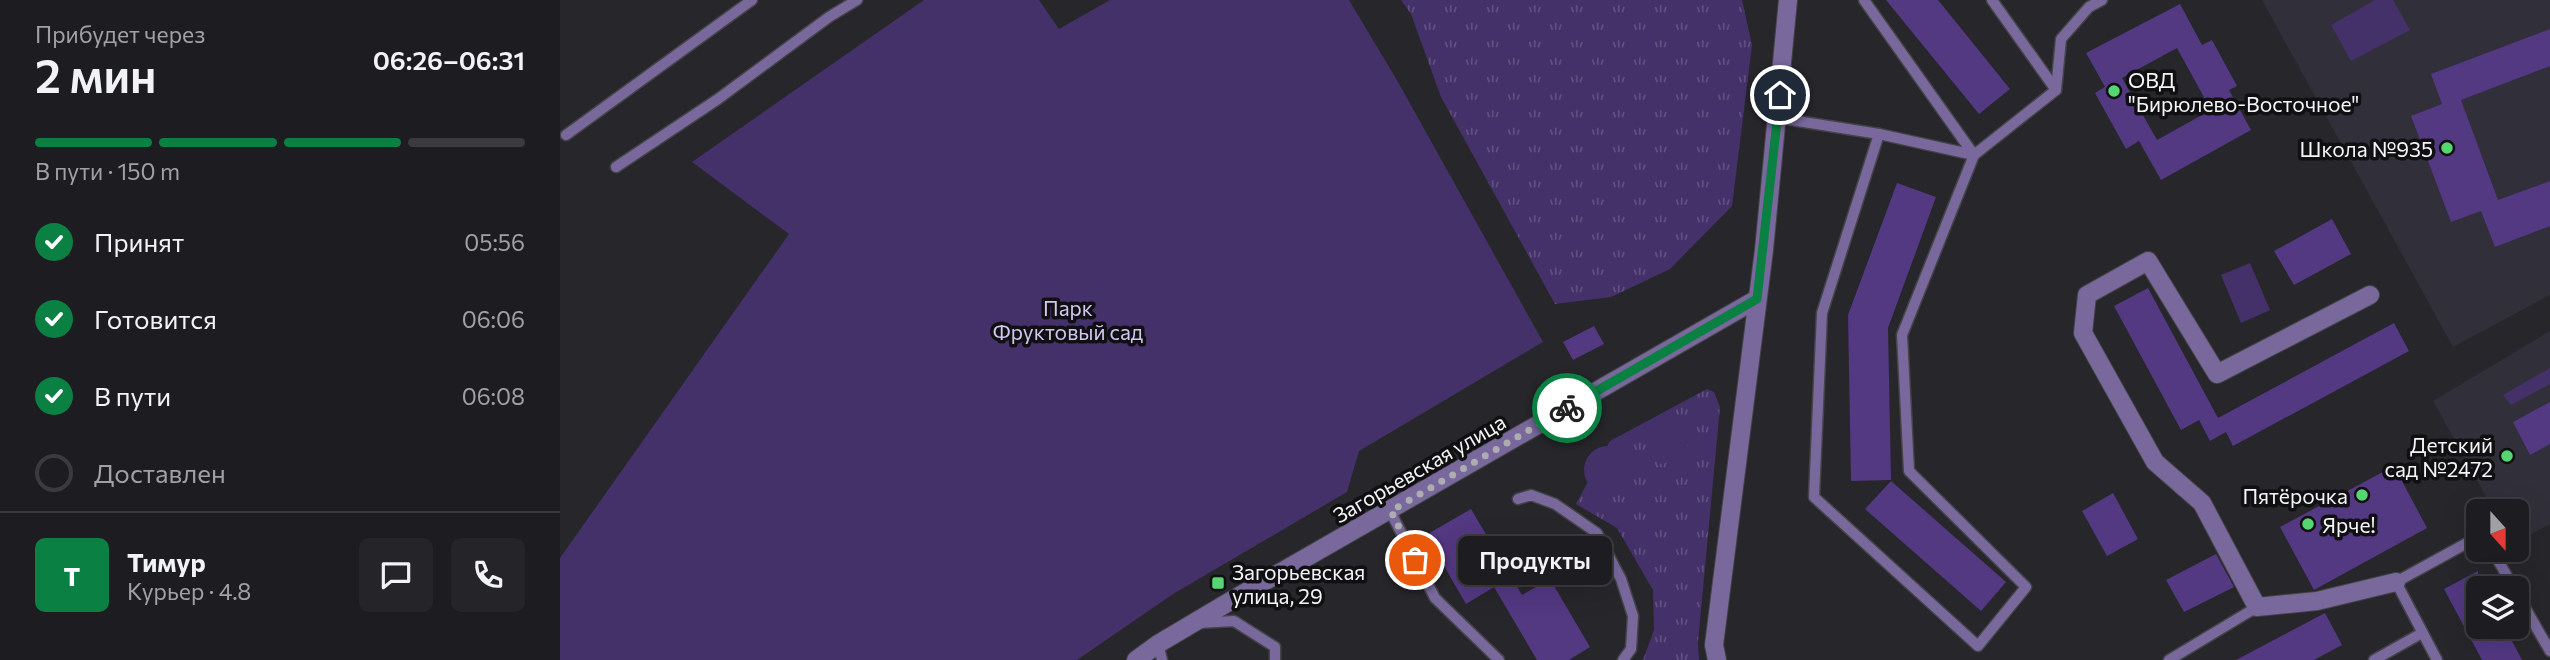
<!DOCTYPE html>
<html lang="ru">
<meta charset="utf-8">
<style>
body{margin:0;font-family:Commissioner,sans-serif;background:#252529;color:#f1f3f6;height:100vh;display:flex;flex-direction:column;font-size:26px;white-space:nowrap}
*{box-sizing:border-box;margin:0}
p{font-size:23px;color:#a0a1a5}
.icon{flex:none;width:38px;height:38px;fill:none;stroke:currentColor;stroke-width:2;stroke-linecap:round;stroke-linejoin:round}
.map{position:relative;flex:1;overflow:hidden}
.details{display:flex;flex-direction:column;background:#1d1c20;width:560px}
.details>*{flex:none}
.needle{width:46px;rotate:159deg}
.fabs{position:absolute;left:1906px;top:499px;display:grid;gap:14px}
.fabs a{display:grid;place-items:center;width:63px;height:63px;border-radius:10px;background:#1d1c20;box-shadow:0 7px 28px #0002,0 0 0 2px #3b3a3e;font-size:35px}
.pin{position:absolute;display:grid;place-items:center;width:60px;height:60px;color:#fff;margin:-30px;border:4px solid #fff;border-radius:50%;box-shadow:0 2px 7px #0007}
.courier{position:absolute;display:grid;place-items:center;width:70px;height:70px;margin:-35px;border:5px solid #0b8043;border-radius:50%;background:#fff;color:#222;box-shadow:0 2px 9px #0007}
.bubble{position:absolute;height:49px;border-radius:10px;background:#1d1c20;box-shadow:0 7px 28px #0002,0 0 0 2px #3b3a3e;font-size:23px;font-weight:600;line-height:49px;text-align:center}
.headline em{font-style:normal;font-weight:600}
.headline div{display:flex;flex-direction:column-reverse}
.headline{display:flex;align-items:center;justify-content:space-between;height:119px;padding:0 35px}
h1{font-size:46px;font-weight:600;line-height:52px}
.bar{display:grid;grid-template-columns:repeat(4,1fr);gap:10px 7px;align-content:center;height:84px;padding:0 35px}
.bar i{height:9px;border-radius:5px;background:#3b3a3e}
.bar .selected{background:#0b8043}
.bar p{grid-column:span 4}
.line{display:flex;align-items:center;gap:18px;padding:0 35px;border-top:2px solid #3b3a3e}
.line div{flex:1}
.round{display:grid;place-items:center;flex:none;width:74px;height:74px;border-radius:10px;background:#252529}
ol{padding:0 35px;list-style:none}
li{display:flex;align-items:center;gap:21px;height:77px}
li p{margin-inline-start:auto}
li .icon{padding:7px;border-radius:50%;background:#0b8043;color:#fff;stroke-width:4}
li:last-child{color:#a0a1a5}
li i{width:38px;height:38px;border:4px solid #3b3a3e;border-radius:50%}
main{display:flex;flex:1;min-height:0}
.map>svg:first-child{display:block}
.built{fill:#312f39}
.grass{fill:url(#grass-tufts)}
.park{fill:#453169}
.building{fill:#533882;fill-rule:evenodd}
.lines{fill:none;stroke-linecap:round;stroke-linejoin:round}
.service-casing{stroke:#444348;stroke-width:13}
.minor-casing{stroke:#444348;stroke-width:20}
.service{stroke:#78689c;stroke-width:10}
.minor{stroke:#78689c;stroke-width:18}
.done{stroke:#adacb0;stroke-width:7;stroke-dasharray:0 12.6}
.route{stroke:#0b8043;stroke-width:9}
.poi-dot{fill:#56d671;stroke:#100f12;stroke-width:2.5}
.labels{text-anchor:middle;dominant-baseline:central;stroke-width:7;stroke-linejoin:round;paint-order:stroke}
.poi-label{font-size:21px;fill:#f5f4f7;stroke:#100f12;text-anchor:start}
.park-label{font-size:21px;fill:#d1c6f0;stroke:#100f12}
.street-label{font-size:21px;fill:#f5f4f7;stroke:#100f12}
</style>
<main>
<section class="details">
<div class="headline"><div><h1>2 мин</h1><p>Прибудет через</p></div><em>06:26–06:31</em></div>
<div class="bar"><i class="selected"></i><i class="selected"></i><i class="selected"></i><i></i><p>В пути · 150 m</p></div>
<ol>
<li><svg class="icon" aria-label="check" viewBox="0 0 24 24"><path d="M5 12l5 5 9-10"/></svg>Принят<p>05:56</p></li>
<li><svg class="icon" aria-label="check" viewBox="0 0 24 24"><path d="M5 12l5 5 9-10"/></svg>Готовится<p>06:06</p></li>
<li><svg class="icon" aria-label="check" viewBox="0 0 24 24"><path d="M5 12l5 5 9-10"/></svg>В пути<p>06:08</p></li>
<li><i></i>Доставлен</li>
</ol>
<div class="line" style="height:126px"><b class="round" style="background:#0b8043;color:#fff">Т</b><div><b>Тимур</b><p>Курьер · 4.8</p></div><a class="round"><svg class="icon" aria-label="chat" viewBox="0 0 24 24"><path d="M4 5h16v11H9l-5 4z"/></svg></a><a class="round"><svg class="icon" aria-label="phone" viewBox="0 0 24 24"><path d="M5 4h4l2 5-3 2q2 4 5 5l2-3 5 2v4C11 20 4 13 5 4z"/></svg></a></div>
</section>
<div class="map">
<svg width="1990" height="660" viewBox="0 0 1990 660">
<defs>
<pattern id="grass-tufts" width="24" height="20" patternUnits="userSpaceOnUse" patternTransform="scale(1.75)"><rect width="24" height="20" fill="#453169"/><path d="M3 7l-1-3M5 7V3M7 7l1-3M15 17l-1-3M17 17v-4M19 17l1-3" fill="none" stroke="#604f7f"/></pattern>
</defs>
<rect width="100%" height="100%" fill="#27262b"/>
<g class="built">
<path d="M 1702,0 L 1990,0 L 1990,295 L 1893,347 Z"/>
<path d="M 1990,331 L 1990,524 L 1957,542 L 1956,511 L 1934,511 L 1873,401 Z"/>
</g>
<g class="grass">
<path d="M 841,0 L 1182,0 L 1192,45 L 1172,206 L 1110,269 L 1051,297 L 995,304 L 881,97 L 851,14 Z"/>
<path d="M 1147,389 L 1154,392 L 1160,407 L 1138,642 L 1139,660 L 1083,660 L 1094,630 L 1093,590 L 1057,528 L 1016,504 L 1050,441 Z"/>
</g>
<g class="park">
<path d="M 364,0 L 479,0 L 499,29 L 550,0 L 789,0 L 838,82 L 983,342 L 799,451 L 787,492 L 613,594 L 517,660 L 0,660 L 0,558 L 229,234 L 132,162 Z"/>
<path d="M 1815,0 L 1833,0 L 1850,30 L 1791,61 L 1771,25 Z"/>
<path d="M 1690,263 L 1710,310 L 1681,323 L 1661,275 Z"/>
<path d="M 1990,368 L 1990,384 L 1951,405 L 1943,395 Z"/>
<path d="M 1124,414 L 1129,460 L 1098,464 L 1093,418 Z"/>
<circle cx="1048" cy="470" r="24"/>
</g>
<g class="building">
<path d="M 1326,0 L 1378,0 L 1450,89 L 1419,114 Z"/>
<path d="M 1620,4 L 1642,45 L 1652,40 L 1677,86 L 1669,90 L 1691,130 L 1601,180 L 1579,141 L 1566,149 L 1535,93 L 1545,87 L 1526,53 ZM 1617,48 L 1651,110 L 1597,140 L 1562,78 Z"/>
<path d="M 1990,29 L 1990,66 L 1901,100 L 1938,200 L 1990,181 L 1990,226 L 1935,247 L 1921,211 L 1891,222 L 1851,116 L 1882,104 L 1871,74 Z"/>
<path d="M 1337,183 L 1376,197 L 1328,328 L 1331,480 L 1291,481 L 1288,315 Z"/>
<path d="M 1772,219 L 1791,254 L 1734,285 L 1714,251 Z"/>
<path d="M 1588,288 L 1658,418 L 1834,323 L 1849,351 L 1673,446 L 1666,432 L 1650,441 L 1639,420 L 1621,430 L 1554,306 Z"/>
<path d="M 1034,326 L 1044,344 L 1013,360 L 1003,342 Z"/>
<path d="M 1990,402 L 1990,444 L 1970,455 L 1953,422 Z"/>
<path d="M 1834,466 L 1867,528 L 1754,590 L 1720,527 Z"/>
<path d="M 1331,481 L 1446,582 L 1421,611 L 1305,509 Z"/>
<path d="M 1553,493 L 1578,539 L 1547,556 L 1522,511 Z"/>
<path d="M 911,509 L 962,595 L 990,579 L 1030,647 L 1009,660 L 977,660 L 934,587 L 906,604 L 866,535 Z"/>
<path d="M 1656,554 L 1674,587 L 1624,612 L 1606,580 Z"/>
<path d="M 1918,571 L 1918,626 L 1944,626 L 1962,660 L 1922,660 L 1884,589 Z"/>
<path d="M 1765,613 L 1782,645 L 1754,660 L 1676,660 Z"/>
</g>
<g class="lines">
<defs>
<g id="service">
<path d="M 1304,0 L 1414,155 L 1342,335 L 1349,471 L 1466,587 L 1418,646 L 1254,497 L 1262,313 L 1319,134"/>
<path d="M 1432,0 L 1496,90"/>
<path d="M 1218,118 L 1319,134 L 1414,155 L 1496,90 L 1501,39 L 1529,7 L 1542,0"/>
<path d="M 6,135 L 192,0"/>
<path d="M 56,167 L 158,99 L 269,17 L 297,0"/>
<path d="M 958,499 L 971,495 L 995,504 L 1037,533 L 1061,579 L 1073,616 L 1071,649 L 1063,660"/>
<path d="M 830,511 L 875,598 L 939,660"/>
<path d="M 1932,550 L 1954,588"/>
<path d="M 1956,592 L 1990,651"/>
<path d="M 638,623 L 674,621 L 715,647 L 715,660"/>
<path d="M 598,644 L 602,660"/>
<path d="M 1609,660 L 1697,607"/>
<path d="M 1814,660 L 1862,633"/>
<path d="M 1877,660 L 1836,582 L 1918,537"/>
</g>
<g id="minor">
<path d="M 1810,295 L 1657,374 L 1588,261 L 1527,295 L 1523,333 L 1595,462 L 1642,503 L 1697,607 L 1757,601 L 1836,582"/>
<path d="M 576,660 L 598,644 L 667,603 L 1197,299"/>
<path d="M 1157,660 L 1154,645 L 1204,250 L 1228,0"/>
</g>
</defs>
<use href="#service" class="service-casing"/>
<use href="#minor" class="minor-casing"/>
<use href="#service" class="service"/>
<use href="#minor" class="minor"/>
</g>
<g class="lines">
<path class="done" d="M 855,560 L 831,511 L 1007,408"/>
<path class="route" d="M 1007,408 L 1197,299 L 1220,95"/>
</g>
<g class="poi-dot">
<circle cx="1554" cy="91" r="7"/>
<circle cx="1887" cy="148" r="7"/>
<circle cx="1947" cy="456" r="7"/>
<circle cx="1802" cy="495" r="7"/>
<circle cx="1748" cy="524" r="7"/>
<rect x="651" y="576" width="14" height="14" rx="3.5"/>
</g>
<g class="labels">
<g class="poi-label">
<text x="1568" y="79">ОВД<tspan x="1568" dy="24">"Бирюлево-Восточное"</tspan></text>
<text x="1873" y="148" text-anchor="end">Школа №935</text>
<text x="1933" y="444" text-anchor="end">Детский<tspan x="1933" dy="24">сад №2472</tspan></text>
<text x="1788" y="495" text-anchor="end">Пятёрочка</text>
<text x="1762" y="524">Ярче!</text>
<text x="672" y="571">Загорьевская<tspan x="672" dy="24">улица, 29</tspan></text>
</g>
<g class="park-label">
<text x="508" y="307">Парк<tspan x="508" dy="24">Фруктовый сад</tspan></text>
</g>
<g class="street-label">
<text transform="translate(859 468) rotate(-30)">Загорьевская улица</text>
</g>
</g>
</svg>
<div class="fabs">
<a><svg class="needle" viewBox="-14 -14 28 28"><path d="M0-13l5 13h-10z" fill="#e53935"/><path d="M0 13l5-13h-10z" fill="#a0a1a5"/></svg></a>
<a><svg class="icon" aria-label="layers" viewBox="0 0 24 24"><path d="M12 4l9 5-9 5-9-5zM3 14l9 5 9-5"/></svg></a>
</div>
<div class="pin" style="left:855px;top:560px;background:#ea580c"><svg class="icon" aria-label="bag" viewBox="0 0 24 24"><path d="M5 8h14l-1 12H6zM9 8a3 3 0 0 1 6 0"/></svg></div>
<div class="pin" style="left:1220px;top:95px;background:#1f2937"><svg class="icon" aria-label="home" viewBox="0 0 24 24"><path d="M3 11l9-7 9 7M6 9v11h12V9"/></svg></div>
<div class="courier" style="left:1007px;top:408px"><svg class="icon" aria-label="bike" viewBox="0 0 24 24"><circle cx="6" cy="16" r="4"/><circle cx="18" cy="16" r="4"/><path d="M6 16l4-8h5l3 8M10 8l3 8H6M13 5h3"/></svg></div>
<div class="bubble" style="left:898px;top:536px;width:154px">Продукты</div>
</div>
</main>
